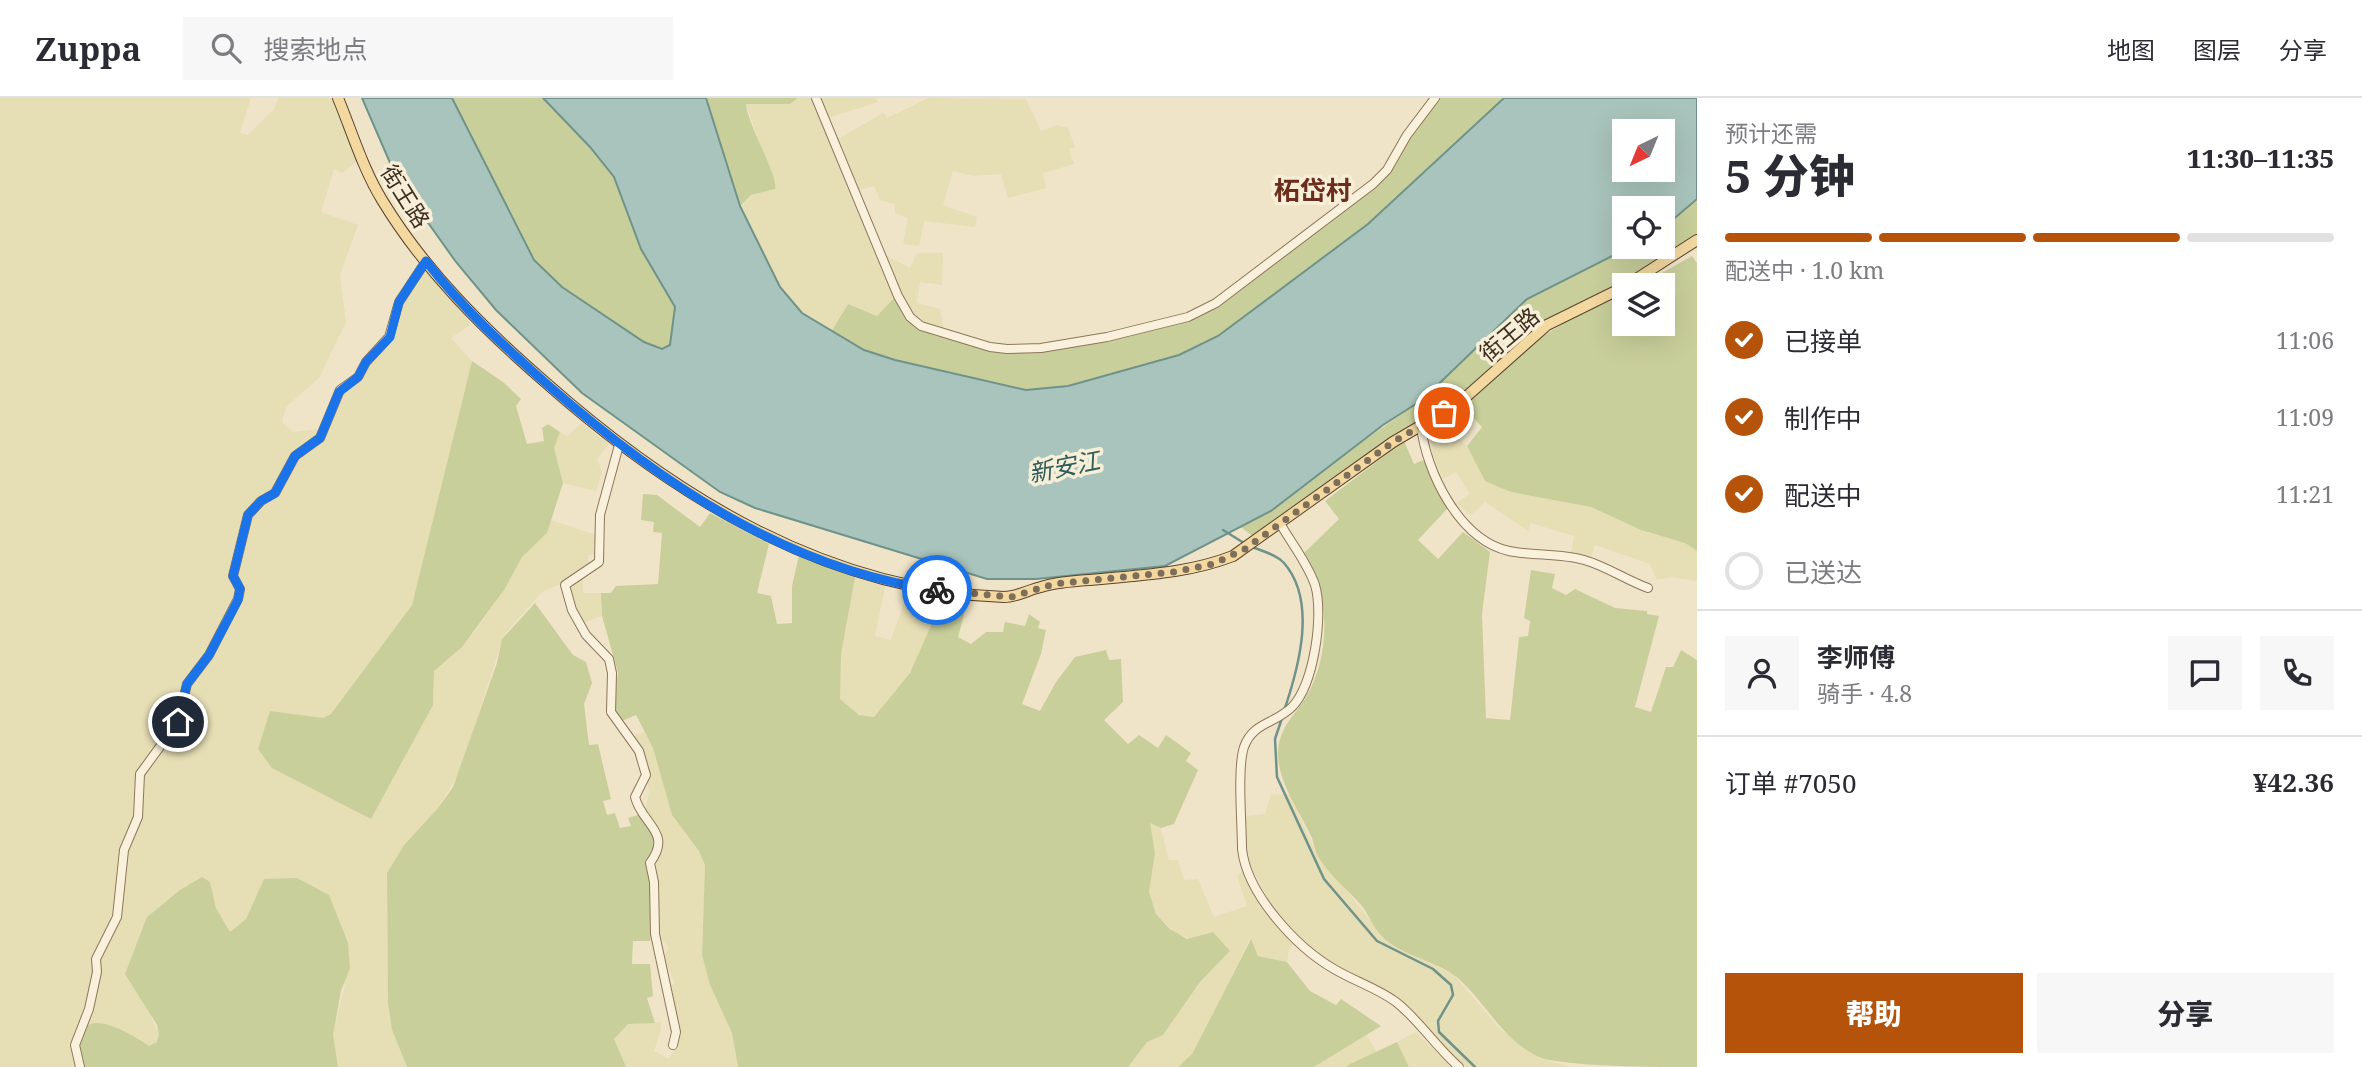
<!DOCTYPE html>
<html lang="zh">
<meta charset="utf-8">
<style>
body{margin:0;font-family:"Noto Serif","Noto Sans SC",serif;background:#f7f7f7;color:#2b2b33;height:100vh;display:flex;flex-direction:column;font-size:26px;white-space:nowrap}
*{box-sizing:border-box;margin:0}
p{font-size:23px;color:#7c7c81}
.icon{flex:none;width:38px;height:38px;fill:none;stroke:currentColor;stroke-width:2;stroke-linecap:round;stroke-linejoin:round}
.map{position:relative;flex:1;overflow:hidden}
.panel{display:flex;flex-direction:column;background:#fff;width:665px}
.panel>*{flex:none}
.needle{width:46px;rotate:223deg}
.buttons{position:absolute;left:1612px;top:21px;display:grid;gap:14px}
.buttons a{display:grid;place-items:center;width:63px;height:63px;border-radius:0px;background:#fff;box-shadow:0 7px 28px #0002;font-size:35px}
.pin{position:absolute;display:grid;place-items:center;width:60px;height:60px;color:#fff;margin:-30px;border:4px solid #fff;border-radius:50%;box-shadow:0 2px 7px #0007}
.courier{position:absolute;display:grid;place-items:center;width:70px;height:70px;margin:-35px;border:5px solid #1a73e8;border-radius:50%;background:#fff;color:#222;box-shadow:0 2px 9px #0007}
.overview em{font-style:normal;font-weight:800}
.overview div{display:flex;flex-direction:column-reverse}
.overview{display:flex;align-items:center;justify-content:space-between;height:119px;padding:0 28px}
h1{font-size:46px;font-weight:800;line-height:52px}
.bar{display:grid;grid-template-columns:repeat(4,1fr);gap:10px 7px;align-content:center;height:84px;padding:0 28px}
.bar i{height:9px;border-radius:5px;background:#e1e1e2}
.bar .selected{background:#b45309}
.bar p{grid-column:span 4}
.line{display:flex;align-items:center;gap:18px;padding:0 28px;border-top:2px solid #e1e1e2}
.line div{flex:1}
.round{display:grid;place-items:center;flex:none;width:74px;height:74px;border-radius:0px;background:#f7f7f7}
ol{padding:0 28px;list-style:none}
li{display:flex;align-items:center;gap:21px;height:77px}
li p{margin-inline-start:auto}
li .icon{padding:7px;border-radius:50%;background:#b45309;color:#fff;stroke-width:4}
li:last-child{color:#7c7c81}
li i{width:38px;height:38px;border:4px solid #e1e1e2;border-radius:50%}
.primary-button{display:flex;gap:14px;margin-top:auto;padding:14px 28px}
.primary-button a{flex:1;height:80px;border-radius:0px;background:#b45309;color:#fff;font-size:28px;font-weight:800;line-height:80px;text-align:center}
.primary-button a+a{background:#f7f7f7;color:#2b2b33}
header{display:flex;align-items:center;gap:42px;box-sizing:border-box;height:98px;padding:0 35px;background:#fff;border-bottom:2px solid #e1e1e2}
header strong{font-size:33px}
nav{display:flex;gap:38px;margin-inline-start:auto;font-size:24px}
.search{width:490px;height:63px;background:#f7f7f7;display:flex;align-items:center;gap:18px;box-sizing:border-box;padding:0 24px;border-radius:0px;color:#7c7c81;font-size:26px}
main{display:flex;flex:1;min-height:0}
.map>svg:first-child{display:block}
.farmland{fill:#e6deb5}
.green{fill:#c9cf9b}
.water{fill:#a9c4bc;stroke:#6f938a;stroke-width:2;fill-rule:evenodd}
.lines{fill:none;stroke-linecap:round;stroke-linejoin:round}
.stream{stroke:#6f938a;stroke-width:2.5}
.minor-casing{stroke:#8d765c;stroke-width:10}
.major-casing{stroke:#5b4430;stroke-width:12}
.minor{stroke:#faf1dc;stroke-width:8}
.major{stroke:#f3d9a0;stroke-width:10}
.done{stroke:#7c6e5b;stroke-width:7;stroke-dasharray:0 12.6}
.route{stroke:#1a73e8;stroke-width:9}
.labels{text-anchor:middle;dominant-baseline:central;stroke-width:7;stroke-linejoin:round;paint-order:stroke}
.street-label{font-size:23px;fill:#3d2e20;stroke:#f7eed8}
.water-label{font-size:24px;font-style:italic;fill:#2f5d5a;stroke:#f7eed8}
.quarter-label{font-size:26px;font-weight:bold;fill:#6b2e1e;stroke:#f7eed8}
</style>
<header>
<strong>Zuppa</strong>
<div class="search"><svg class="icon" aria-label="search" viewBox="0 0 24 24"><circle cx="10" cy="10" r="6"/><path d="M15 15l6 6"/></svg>搜索地点</div>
<nav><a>地图</a><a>图层</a><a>分享</a></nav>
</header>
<main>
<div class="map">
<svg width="1697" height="969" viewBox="0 0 1697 969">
<rect width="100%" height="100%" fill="#f0e4c8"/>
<g class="farmland">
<path d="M 0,0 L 251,0 L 240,35 L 248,37 L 274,11 L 278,0 L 333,0 L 358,63 L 342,75 L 334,71 L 321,114 L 358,127 L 340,177 L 346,224 L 319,280 L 286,309 L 282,324 L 293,334 L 320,331 L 344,292 L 362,282 L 369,266 L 392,238 L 401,205 L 424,170 L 471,226 L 451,240 L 472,263 L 412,507 L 331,616 L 323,620 L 270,614 L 371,721 L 433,607 L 434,573 L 474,534 L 504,492 L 522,459 L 547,435 L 551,422 L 596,437 L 597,457 L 588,457 L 588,466 L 583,468 L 583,495 L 601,495 L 602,518 L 582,525 L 563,485 L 542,494 L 504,537 L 460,673 L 438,710 L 404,747 L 387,775 L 388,906 L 392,932 L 407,969 L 338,969 L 333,937 L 345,886 L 264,781 L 246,821 L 230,834 L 216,810 L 210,784 L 187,787 L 147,819 L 148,912 L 159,936 L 157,944 L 149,948 L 135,939 L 83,969 L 0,969 Z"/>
<path d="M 798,0 L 812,0 L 895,199 L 877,218 L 848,206 L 831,234 L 802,215 L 780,189 L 740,108 L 751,97 L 775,91 L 746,6 L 790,6 Z"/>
<path d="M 820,0 L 876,0 L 878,4 L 828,20 Z"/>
<path d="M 928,0 L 1026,1 L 1041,33 L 1057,27 L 1068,30 L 1075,49 L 1069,51 L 1074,66 L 1043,75 L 1046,90 L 1008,100 L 1001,76 L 973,78 L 953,73 L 943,107 L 977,119 L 975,129 L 924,123 L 919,148 L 903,146 L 908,120 L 895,115 L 895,106 L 880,102 L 874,88 L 859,92 L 838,41 L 883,15 L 887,20 Z"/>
<path d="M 917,155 L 943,155 L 942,187 L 920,184 L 917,205 L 940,211 L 944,232 L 928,227 L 910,213 L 884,156 L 910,170 Z"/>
<path d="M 1441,324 L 1467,348 L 1485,383 L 1511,394 L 1591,409 L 1641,432 L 1685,445 L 1697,453 L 1697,483 L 1671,479 L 1657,482 L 1650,466 L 1595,447 L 1591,459 L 1571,455 L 1574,438 L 1531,425 L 1528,433 L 1485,404 L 1471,418 L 1456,405 L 1470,396 L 1456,374 L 1443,381 L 1432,355 L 1431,336 Z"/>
<path d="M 582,325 L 609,346 L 597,361 L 602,374 L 596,393 L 563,385 L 554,350 L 560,334 L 567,338 Z"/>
<path d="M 855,480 L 885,488 L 875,538 L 891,542 L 907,496 L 944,498 L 910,575 L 874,619 L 859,617 L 840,601 L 841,556 Z"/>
<path d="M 644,634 L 653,650 L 672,717 L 699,753 L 705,767 L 702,857 L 710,887 L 732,935 L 738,969 L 626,969 L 615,949 L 614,941 L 628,926 L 661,924 L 661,932 L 654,953 L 669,961 L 679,942 L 680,929 L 668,889 L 675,885 L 663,859 L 669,849 L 660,840 L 650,843 L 653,801 L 645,715 L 649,694 L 645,663 L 634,638 Z"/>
<path d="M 1289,696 L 1315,752 L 1384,840 L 1454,877 L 1500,931 L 1542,961 L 1571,969 L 1466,969 L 1439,947 L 1409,911 L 1330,866 L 1301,843 L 1276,816 L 1245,757 L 1246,718 L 1265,716 L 1271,697 Z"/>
<path d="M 1149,724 L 1161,730 L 1169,762 L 1178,762 L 1184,782 L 1198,781 L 1214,819 L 1247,808 L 1237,778 L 1244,772 L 1269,816 L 1294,845 L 1289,852 L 1287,864 L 1258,858 L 1250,841 L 1192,956 L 1178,969 L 1128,969 L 1147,943 L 1163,937 L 1200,884 L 1230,853 L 1209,834 L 1191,841 L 1177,836 L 1156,816 L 1149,794 L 1155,755 Z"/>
<path d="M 1416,934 L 1440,958 L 1454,969 L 1409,969 L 1397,944 Z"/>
<path d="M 1367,937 L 1377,955 L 1347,969 L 1314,969 Z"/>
</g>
<g class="green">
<path d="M 452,0 L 543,0 L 590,49 L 614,79 L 641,151 L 675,209 L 670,247 L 662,251 L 644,244 L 562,189 L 534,162 Z"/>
<path d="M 706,0 L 798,0 L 790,6 L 746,6 C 748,28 779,79 775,91 L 751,97 L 740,108 Z"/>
<path d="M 1440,0 L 1504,0 L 1368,126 L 1218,238 L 1179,257 L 1068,288 L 1026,292 L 894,262 L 864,252 L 831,234 L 848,206 L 877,218 L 895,199 L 913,226 L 936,238 L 1038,254 L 1214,210 L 1375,88 L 1414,30 Z"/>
<path d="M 1697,101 L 1697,137 L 1617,188 L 1545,224 L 1455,303 L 1255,440 L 1238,427 L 1247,424 L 1422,302 L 1527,201 L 1630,149 L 1662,149 L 1663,130 Z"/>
<path d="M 1692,158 L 1697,165 L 1697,453 L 1685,445 L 1641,432 L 1591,409 L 1511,394 L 1494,387 L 1485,383 L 1467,348 L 1482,329 L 1463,309 L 1538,241 L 1577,217 L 1624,197 L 1624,226 L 1662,226 L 1662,187 L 1641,187 Z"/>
<path d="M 472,263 L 503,284 L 521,301 L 516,308 L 527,346 L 544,343 L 542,330 L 548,326 L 560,334 L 554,350 L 563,385 L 547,435 L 522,459 L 504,492 L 462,549 L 434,573 L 433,607 L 371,721 L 272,670 L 258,651 L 270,613 L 323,620 L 331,616 L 412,507 Z"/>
<path d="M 1404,343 L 1414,366 L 1423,362 C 1433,376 1438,394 1448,410 L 1418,442 L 1438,461 L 1463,434 L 1490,454 L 1482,516 L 1486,620 L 1510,622 L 1519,539 L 1528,538 L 1530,523 L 1524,520 L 1531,472 L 1555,476 L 1552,490 L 1566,497 L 1575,491 L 1615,510 L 1647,513 L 1647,516 L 1659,518 L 1635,609 L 1651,614 L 1666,569 L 1673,569 L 1681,552 L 1697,562 L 1697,969 C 1650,969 1587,969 1544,961 C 1505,946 1489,909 1460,882 C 1439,863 1408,860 1386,842 C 1374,833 1370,818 1361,807 C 1348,792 1330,778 1319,760 C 1315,754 1314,746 1312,740 C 1300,714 1279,686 1278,657 C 1278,627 1298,616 1310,592 C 1331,549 1329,495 1304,455 L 1339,421 L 1325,403 Z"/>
<path d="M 643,396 L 657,397 L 700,429 L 710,415 L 769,446 L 757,495 L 771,498 L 777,526 L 792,525 L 792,488 L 799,457 L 855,480 L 841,556 L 840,601 L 859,617 L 874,619 L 910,575 L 944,498 L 968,502 L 958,539 L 971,546 L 986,534 L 1003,534 L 1005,524 L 1025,528 L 1029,516 L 1040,524 L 1038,530 L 1046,532 L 1041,556 L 1022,606 L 1040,613 L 1056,584 L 1075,559 L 1106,552 L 1109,562 L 1121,561 L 1123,604 L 1104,622 L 1128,646 L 1139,637 L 1158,650 L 1166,637 L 1191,655 L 1186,663 L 1198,672 L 1174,726 L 1161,730 L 1150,725 L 1155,755 L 1149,794 L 1156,816 L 1170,831 L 1187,841 L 1213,834 L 1230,853 L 1200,884 L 1163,937 L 1147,944 L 1128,969 L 738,969 L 732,935 L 710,887 L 702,857 L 705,767 L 699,753 L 672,717 L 653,650 L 636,617 L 622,623 L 613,612 L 618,575 L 602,518 L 601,495 L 611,495 L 616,488 L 658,486 L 662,435 L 653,434 L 654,424 L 641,422 Z"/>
<path d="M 535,505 L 573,557 L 586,564 L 592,585 L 584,606 L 589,647 L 598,646 L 611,701 L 603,703 L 607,717 L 615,715 L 620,730 L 631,728 L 628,720 L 641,716 L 658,746 L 648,765 L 653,801 L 650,843 L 633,843 L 632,866 L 650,866 L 653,898 L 647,900 L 655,925 L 628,926 L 614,941 L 626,969 L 407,969 L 392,932 L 388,906 L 387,775 L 404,747 L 438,710 L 453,689 L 497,565 L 502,541 Z"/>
<path d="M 202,779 L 210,784 L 216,810 L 230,834 L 246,821 L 264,781 L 297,780 L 329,797 L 348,845 L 350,870 L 341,893 L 333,937 L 338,969 L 83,969 C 68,903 114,925 149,948 L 157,944 L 159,936 L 157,927 L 125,876 L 147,819 L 180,792 Z"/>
<path d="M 1251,841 L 1258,858 L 1287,864 L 1310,893 L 1336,907 L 1341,901 L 1381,928 L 1314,969 L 1178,969 L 1192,956 Z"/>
<path d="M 1397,944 L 1409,969 L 1347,969 L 1348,967 Z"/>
</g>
<path class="water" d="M 362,0 L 452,0 L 534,162 L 562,189 L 644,244 L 662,251 L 670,247 L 675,209 L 641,151 L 614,79 L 590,49 L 543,0 L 706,0 L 740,108 L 780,189 L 802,215 L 864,252 L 895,262 L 1026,292 L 1068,288 L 1179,257 L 1218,238 L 1368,126 L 1504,0 L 1697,0 L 1697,101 L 1663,130 L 1662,110 L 1624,110 L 1624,149 L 1630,149 L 1527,201 L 1422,302 L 1383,327 L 1271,413 L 1165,468 L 1036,481 L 987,481 L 755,410 L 720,394 L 582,295 L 496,212 L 456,164 L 397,81 ZM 1624,33 L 1662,33 L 1662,72 L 1624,72 Z"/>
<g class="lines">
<g class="stream">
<path d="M 1223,432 L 1244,445"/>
<path d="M 1250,448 C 1261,453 1276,456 1284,465 C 1317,503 1299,568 1285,610"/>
<path d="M 1282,620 L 1275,641 L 1277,679 L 1324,781 L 1377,843 L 1433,871 L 1451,887 L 1453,897 L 1438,923 L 1439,934 L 1475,969"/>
</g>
<defs>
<g id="minor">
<path d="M 816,0 L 898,198 L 910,219 L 921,228 L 990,249 L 1007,251 L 1041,250 L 1107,239 L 1188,219 L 1216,205 L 1373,86 L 1387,72 L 1407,37 L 1435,0"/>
<path d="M 1421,328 C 1426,373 1459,442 1509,453 C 1533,458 1560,455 1584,462 C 1606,468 1626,482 1648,490"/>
<path d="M 619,347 L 600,417 L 599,464 L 565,487 L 572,512 L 586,537 L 609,561 L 612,575 L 611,614 L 639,653 L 646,677 L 635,699 C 642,727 673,734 650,765 L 654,784 L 655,836 L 676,934 L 673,947"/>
<path d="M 1281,427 C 1292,446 1308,466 1315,487 C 1324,516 1314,587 1292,609 C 1275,626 1253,624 1244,649 C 1237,670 1242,726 1242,751 C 1247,796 1296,849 1334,871 C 1354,883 1377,890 1396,904 C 1418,921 1436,949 1459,969"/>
<path d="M 80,969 L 75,947 L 89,911 L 97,874 L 96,861 L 117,819 L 124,752 L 138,719 L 140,676 L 178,624 L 187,586 L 209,557 L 238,501 L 240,491 L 233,478 L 248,417 L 261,403 L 275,395 L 295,358 L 320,340 L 340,292 L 358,279 L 366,264 L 389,239 L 399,204 L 426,163"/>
</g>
<g id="major">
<path d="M 338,0 C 352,34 363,71 382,102 C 425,173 483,230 545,284 C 674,398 826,493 1004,499 C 1017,499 1028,492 1041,489 C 1057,484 1074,483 1090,482 C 1138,477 1187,476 1233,458 L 1393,344 L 1458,306 L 1547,227 L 1624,189"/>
<path d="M 1627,187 L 1697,142"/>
</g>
</defs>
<use href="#minor" class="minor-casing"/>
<use href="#major" class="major-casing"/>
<use href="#minor" class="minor"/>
<use href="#major" class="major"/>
</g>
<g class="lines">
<path class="done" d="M 937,492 L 1011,499 L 1054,486 L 1173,474 L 1213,466 L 1245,451 L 1393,344 L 1444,315"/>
<path class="route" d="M 178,624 L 187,586 L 209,557 L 238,502 L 240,491 L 233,478 L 248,417 L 261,403 L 275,395 L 295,358 L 320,340 L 339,294 L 358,279 L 366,264 L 390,239 L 399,204 L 426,163 C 462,210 504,248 548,287 C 659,384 788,472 937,492"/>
</g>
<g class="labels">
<g class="street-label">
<text transform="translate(406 98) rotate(58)">街王路</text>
<text transform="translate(1509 236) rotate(-40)">街王路</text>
</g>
<g class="water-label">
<text transform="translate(1064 368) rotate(-11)">新安江</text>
</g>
<g class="quarter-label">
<text x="1313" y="92">柘岱村</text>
</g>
</g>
</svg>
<div class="buttons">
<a><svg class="needle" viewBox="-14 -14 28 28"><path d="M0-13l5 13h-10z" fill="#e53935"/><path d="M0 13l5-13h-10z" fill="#7c7c81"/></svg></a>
<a><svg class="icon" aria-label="locate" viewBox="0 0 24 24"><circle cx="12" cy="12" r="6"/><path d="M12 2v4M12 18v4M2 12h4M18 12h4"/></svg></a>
<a><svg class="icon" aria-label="layers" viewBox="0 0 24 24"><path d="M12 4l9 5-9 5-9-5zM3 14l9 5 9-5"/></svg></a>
</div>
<div class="pin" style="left:1444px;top:315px;background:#ea580c"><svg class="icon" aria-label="bag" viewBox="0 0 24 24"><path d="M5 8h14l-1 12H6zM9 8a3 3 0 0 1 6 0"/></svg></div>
<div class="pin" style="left:178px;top:624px;background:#1f2937"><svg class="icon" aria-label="home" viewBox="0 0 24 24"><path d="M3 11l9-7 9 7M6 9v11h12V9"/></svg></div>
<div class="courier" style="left:937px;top:492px"><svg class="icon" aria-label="bike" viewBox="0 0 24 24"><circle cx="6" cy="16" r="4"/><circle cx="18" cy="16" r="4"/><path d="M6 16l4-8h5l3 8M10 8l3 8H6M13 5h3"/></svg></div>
</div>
<section class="panel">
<div class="overview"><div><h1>5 分钟</h1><p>预计还需</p></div><em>11:30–11:35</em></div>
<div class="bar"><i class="selected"></i><i class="selected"></i><i class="selected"></i><i></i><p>配送中 · 1.0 km</p></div>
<ol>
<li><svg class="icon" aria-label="check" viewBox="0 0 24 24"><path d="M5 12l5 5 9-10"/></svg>已接单<p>11:06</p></li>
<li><svg class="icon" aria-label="check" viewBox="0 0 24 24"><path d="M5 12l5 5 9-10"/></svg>制作中<p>11:09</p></li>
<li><svg class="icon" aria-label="check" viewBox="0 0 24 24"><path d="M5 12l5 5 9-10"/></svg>配送中<p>11:21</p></li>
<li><i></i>已送达</li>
</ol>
<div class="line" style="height:126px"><a class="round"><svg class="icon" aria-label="person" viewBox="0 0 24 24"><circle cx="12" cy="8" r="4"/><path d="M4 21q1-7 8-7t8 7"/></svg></a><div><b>李师傅</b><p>骑手 · 4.8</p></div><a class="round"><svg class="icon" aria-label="chat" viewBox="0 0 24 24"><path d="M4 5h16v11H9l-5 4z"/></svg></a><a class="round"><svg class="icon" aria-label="phone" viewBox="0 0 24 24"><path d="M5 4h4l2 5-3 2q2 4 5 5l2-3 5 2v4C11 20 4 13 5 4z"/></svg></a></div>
<div class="line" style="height:91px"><div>订单 #7050</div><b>¥42.36</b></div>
<div class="primary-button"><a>帮助</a><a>分享</a></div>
</section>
</main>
